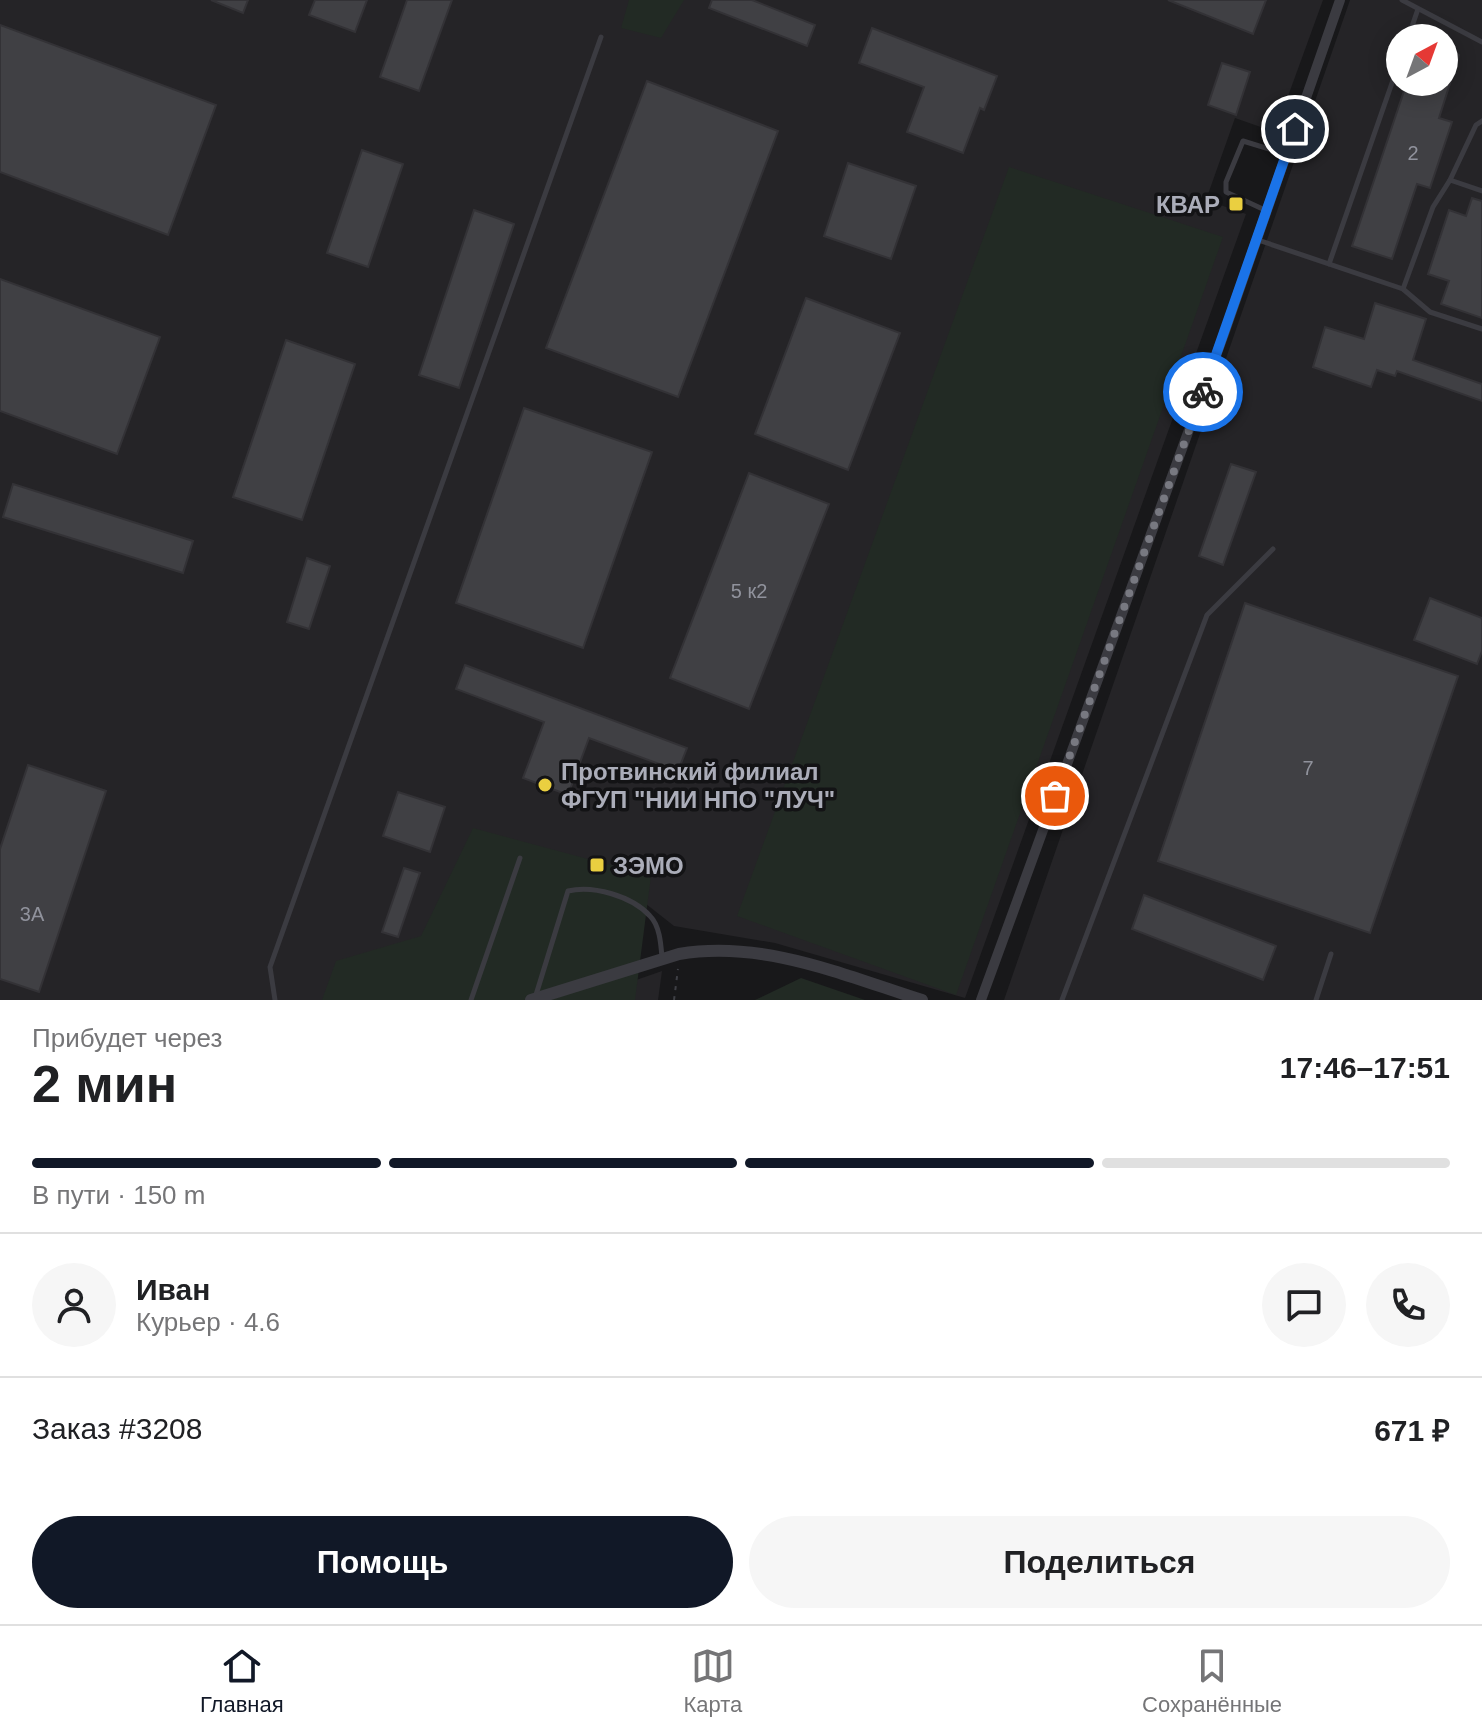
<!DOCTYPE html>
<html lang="ru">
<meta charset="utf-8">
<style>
body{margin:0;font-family:Arial,sans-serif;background:#f6f6f6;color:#202124;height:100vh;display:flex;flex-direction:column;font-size:30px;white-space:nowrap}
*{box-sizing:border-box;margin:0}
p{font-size:26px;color:#757577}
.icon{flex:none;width:44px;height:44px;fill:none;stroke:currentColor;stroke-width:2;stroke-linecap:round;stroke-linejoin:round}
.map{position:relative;height:1000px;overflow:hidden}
.sheet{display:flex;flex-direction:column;background:#fff;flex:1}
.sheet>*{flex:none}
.needle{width:52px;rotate:41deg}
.controls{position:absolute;left:1386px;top:24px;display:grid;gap:16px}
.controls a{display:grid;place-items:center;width:72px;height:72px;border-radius:50%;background:#fff;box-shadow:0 4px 20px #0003;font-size:40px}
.pin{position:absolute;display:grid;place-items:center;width:68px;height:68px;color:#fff;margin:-34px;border:4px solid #fff;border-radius:50%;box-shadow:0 2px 8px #0007}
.courier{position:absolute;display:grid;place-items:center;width:80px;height:80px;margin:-40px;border:6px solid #1a73e8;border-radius:50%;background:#fff;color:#222;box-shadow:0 2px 10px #0007}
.summary em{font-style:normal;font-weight:800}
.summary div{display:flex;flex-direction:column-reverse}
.summary{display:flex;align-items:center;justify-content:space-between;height:136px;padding:0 32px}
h1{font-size:52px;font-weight:800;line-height:60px}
.bar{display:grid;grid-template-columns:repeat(4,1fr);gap:12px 8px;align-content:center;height:96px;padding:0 32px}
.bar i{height:10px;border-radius:6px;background:#e0e0e0}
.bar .on{background:#111827}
.bar p{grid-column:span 4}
.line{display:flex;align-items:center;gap:20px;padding:0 32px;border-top:2px solid #e0e0e0}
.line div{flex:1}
.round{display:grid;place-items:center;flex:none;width:84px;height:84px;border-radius:42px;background:#f6f6f6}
.button{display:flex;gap:16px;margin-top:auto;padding:16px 32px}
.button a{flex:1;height:92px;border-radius:48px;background:#111827;color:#fff;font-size:32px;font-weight:800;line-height:92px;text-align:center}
.button a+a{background:#f6f6f6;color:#202124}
.menu{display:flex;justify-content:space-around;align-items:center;height:112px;border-top:2px solid #e0e0e0;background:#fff;font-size:22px;color:#757577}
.menu a{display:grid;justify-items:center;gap:4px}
.menu .on{color:#111827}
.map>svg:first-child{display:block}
.built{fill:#252427;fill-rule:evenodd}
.green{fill:#222a24}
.building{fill:#404044;stroke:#333236;stroke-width:2}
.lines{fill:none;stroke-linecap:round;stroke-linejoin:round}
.path{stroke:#3f4046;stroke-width:2;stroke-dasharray:4 6;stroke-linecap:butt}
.service{stroke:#3b3b41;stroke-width:5}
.minor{stroke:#3b3b41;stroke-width:10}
.tertiary{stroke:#3b3b41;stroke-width:12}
.done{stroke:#787981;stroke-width:8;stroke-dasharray:0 14.4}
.route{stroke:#1a73e8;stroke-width:10}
.poi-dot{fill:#eacf40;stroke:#131315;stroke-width:3}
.labels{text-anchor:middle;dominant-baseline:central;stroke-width:7;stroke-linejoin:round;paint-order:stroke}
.number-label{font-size:20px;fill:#90929c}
.poi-label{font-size:24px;font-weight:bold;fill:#abadb9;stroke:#131315;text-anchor:start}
</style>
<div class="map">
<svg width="1482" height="1000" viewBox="0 0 1482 1000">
<rect width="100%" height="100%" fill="#18181a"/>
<g class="built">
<path d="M 0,0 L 1323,0 L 1275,132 L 1235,118 L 1206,200 L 1246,214 L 965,998 L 775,943 L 674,926 L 641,900 L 477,1000 L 0,1000 Z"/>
<path d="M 1350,0 L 1482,0 L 1482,1000 L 1004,1000 ZM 1400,38 L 1444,38 L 1444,82 L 1400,82 Z"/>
<path d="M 662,971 L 658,1000 L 579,1000 Z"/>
</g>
<g class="green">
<path d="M 629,0 L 684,0 L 661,38 L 621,28 Z"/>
<path d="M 1009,167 L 1223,237 L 956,995 L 737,916 Z"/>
<path d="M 473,828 L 651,876 L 635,1000 L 322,1000 L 336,961 L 421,936 Z"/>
<path d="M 801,978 L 865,1000 L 755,1000 Z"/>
</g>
<g class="building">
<path d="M 211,0 L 248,0 L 243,13 Z"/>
<path d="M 315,0 L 367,0 L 355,32 L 309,15 Z"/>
<path d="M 407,0 L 452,0 L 419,91 L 380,77 Z"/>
<path d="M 712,0 L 752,0 L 815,25 L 807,46 L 709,8 Z"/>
<path d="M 1168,0 L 1266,0 L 1253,34 Z"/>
<path d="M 0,25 L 216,105 L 168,235 L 0,172 Z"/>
<path d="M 872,28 L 997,76 L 984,110 L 980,108 L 963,153 L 907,132 L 924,87 L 859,63 Z"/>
<path d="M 1444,49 L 1459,55 L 1439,118 L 1452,122 L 1430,188 L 1417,184 L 1392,259 L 1352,246 L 1407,82 L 1444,82 Z"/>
<path d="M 1222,63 L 1250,72 L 1236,115 L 1208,105 Z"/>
<path d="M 647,81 L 778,131 L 678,397 L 546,348 Z"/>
<path d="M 362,150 L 403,164 L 368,267 L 327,253 Z"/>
<path d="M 848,163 L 916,186 L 891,259 L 824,236 Z"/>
<path d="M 1472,198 L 1482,201 L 1482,318 L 1441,304 L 1449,281 L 1428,274 L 1449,210 L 1466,216 Z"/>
<path d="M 474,210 L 514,224 L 459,388 L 419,375 Z"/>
<path d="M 0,279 L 160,337 L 117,454 L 0,411 Z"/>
<path d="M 806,298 L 900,333 L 848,470 L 755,434 Z"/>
<path d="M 1375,303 L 1426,319 L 1413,360 L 1482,384 L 1482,401 L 1397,371 L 1395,376 L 1377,370 L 1371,387 L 1313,367 L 1325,327 L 1364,339 Z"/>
<path d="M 286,340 L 355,364 L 302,520 L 233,497 Z"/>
<path d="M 524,408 L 652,452 L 583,648 L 456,603 Z"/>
<path d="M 1231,464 L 1256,472 L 1223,565 L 1199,556 Z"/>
<path d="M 749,473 L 829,504 L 749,709 L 670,678 Z"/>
<path d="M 13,484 L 193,541 L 183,573 L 3,517 Z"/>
<path d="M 307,558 L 330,566 L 309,629 L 287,622 Z"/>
<path d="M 1430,598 L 1482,618 L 1482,651 L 1477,664 L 1414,640 Z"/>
<path d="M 1245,603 L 1458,676 L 1370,933 L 1158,861 Z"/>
<path d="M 465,665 L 687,748 L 678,771 L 589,738 L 568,795 L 523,778 L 544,722 L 456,689 Z"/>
<path d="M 28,765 L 106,791 L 39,992 L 0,979 L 0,849 Z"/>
<path d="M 398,792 L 445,807 L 430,852 L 383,836 Z"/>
<path d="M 404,868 L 420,873 L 398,937 L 382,932 Z"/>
<path d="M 1144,895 L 1276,946 L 1263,980 L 1132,929 Z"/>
</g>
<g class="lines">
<path class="path" d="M 674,1000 L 678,969"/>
<g class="service">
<path d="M 1402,0 L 1482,42"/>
<path d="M 1408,38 L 1418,9"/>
<path d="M 1450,180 L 1476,125 L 1482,121"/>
<path d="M 1267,211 L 1226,192 L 1226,182 L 1243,141 L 1285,154"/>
<path d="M 1258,240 L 1403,289 L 1430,312 L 1482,329"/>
<path d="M 1329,264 L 1400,60"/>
<path d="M 1403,289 L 1433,207 L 1450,180 L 1482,191"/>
<path d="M 535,998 L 568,891 C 593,885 632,896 650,916 C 660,926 661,945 662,958"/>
<path d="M 275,1000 L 270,967 L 601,37"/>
<path d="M 471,1000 L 520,858"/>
<path d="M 1062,1000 L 1207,615 L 1273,549"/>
<path d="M 1316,1000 L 1331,954"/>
</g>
<path class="minor" d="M 981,1000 L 1225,331 L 1340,0"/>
<path class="tertiary" d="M 531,1000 L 679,954 C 764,940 843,975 922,1000"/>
</g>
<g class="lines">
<path class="done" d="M 1055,796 L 1203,392"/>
<path class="route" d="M 1203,392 L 1295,129"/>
</g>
<g class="poi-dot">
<rect x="1228" y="196" width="16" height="16" rx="4"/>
<circle cx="545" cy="785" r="8"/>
<rect x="589" y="857" width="16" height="16" rx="4"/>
</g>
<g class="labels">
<g class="number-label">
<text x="1413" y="153">2</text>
<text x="749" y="591">5 к2</text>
<text x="1308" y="768">7</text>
<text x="32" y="914">3А</text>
</g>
<g class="poi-label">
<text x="1220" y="204" text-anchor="end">КВАР</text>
<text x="561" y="771">Протвинский филиал<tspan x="561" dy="28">ФГУП "НИИ НПО "ЛУЧ"</tspan></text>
<text x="613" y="865">ЗЭМО</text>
</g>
</g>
</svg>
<div class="controls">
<a><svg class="needle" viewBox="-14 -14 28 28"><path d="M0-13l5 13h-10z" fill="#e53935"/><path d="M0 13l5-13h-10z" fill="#757577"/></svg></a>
</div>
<div class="pin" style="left:1055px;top:796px;background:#ea580c"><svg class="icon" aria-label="bag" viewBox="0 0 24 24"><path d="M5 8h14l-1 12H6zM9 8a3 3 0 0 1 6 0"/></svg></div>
<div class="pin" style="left:1295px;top:129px;background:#1f2937"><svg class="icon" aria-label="home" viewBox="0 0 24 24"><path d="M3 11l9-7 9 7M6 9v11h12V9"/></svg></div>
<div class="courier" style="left:1203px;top:392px"><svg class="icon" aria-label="bike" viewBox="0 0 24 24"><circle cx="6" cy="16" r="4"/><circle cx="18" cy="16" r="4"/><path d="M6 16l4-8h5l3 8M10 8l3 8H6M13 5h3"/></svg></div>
</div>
<section class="sheet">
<div class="summary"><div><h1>2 мин</h1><p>Прибудет через</p></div><em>17:46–17:51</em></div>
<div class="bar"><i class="on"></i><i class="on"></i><i class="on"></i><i></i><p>В пути · 150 m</p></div>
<div class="line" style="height:144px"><a class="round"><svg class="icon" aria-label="person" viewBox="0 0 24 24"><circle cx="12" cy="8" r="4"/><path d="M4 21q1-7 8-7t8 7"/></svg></a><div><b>Иван</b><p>Курьер · 4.6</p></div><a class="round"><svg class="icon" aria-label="chat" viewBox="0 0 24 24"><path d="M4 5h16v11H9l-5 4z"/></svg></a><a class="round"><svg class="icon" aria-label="phone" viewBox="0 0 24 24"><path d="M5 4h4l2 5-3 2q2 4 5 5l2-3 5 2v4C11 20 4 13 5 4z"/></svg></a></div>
<div class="line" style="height:104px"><div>Заказ #3208</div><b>671 ₽</b></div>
<div class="button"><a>Помощь</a><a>Поделиться</a></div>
</section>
<nav class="menu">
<a class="on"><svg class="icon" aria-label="home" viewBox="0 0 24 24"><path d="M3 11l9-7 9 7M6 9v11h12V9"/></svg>Главная</a>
<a><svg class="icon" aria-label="map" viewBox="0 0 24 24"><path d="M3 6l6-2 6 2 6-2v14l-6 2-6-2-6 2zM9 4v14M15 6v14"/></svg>Карта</a>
<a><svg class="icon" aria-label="saved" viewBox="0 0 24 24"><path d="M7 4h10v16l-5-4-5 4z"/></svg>Сохранённые</a>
</nav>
